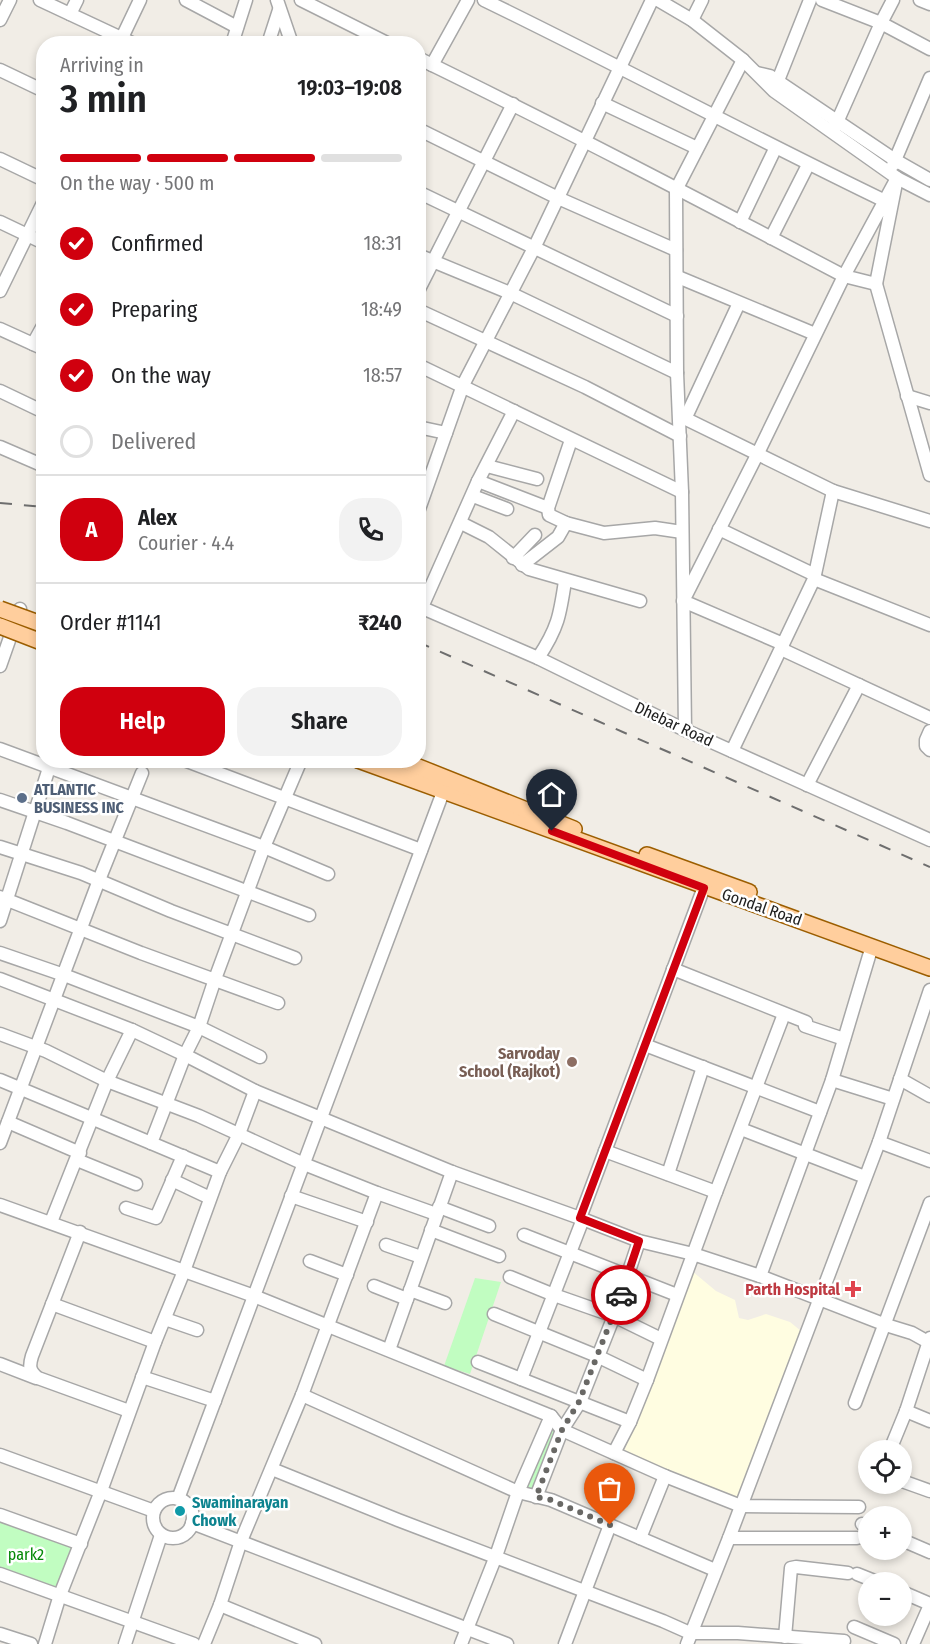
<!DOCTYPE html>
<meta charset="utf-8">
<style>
body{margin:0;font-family:"Fira Sans Condensed",sans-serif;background:#f2f2f2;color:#202124;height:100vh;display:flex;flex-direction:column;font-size:22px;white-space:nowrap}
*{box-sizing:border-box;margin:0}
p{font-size:20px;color:#757577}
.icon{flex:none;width:33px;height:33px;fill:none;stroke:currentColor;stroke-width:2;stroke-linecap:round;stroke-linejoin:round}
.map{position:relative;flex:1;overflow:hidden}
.panel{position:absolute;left:36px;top:36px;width:390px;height:732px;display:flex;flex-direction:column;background:#fff;border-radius:24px;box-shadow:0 3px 9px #0003}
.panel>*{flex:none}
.tools{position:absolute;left:858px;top:1440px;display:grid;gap:12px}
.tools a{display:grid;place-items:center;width:54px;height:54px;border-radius:50%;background:#fff;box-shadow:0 3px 9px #0003;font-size:30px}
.pin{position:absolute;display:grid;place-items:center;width:51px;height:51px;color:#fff;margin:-62px -26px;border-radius:50% 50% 50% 0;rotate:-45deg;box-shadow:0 0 6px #0007}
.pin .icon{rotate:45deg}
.courier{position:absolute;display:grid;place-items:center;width:60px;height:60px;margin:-30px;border:4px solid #d0000e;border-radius:50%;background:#fff;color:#222;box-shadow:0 2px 8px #0007}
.summary em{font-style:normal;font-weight:600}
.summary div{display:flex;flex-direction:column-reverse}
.summary{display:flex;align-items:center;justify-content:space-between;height:102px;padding:0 24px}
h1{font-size:39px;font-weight:600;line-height:45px}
.bar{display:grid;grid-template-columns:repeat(4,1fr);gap:9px 6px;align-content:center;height:72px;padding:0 24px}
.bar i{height:8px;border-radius:4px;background:#e0e0e0}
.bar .current{background:#d0000e}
.bar p{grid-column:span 4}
.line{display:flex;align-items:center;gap:15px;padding:0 24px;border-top:2px solid #e0e0e0}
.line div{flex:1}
.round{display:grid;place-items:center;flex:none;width:63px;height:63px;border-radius:24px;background:#f2f2f2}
ol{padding:0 24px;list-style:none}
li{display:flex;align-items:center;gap:18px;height:66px}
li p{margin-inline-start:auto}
li .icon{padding:6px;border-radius:50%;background:#d0000e;color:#fff;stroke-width:4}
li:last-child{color:#757577}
li i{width:33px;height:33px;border:3px solid #e0e0e0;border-radius:50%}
.button{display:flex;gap:12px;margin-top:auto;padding:12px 24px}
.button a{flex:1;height:69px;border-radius:24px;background:#d0000e;color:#fff;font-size:24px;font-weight:600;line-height:69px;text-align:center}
.button a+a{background:#f2f2f2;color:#202124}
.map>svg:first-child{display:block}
.education{fill:#fffde1}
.park{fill:#c1fdc1}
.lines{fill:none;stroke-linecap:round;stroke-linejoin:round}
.minor-casing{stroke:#a7a7a7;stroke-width:15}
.major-casing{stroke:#9c5e00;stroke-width:18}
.minor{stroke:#fff;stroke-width:12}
.major{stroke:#ffce9d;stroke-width:15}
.rail{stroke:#6e6e6e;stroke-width:2;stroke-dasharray:12 12;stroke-linecap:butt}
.major-bridge-casing{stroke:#9c5e00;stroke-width:18;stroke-linecap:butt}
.major-bridge{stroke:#ffce9d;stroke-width:15}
.done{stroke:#696865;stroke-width:6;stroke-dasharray:0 10.8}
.route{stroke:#d0000e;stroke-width:8}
.service-dot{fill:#5c6f8a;stroke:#fff;stroke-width:2}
.education-dot{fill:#8d6e63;stroke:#fff;stroke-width:2}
.health-dot{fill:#e0444e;stroke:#fff;stroke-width:2}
.culture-dot{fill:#0f9aa8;stroke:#fff;stroke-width:2}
.labels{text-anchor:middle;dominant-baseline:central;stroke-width:5;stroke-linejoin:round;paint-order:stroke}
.street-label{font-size:16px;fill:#202020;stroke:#fff}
.service-label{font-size:16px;font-weight:bold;fill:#4e5e75;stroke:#fff;text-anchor:start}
.education-label{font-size:16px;font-weight:bold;fill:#785e54;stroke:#fff;text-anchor:end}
.health-label{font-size:16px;font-weight:bold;fill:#be3a42;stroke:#fff;text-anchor:end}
.culture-label{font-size:16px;font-weight:bold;fill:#0d838f;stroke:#fff;text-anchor:start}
.park-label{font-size:16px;fill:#048806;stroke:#fff}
</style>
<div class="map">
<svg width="930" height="1644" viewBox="0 0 930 1644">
<rect width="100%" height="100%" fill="#f1ede6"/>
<path class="education" d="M 692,1271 L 716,1291 L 735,1300 L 739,1318 L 748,1320 L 766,1314 L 790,1322 L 801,1331 L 737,1500 L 623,1455 L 682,1294 Z"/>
<g class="park">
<path d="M 475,1278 L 501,1282 L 470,1374 L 444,1366 Z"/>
<path d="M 549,1421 L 562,1430 L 536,1497 L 520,1487 Z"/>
<path d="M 0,1519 L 77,1546 L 59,1589 L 0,1570 Z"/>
</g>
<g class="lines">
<defs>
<g id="minor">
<path d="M 40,0 L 134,44"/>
<path d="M 186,0 L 237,27"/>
<path d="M 277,0 L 292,44"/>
<path d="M 301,0 L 389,44"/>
<path d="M 484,0 C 618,65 750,136 885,201"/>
<path d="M 658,0 L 692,20 L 743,60 L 774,91 L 897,178 L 930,195"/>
<path d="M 822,0 L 881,23 L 834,129"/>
<path d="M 893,0 L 881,23 L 930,49"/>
<path d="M 920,0 L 930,4"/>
<path d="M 70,14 L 77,0"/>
<path d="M 0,20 L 10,0"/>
<path d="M 692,20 L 702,0"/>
<path d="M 119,44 L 140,0"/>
<path d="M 232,44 L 246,0"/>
<path d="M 268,44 L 279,10"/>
<path d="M 418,58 C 562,128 703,202 844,276 L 758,453 L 683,601 L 783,644"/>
<path d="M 432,65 L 468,0"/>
<path d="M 0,70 L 44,91"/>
<path d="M 757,73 L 770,76 L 895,160 L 930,180"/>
<path d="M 775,88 L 810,0"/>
<path d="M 602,103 L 697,148"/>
<path d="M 418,129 L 558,198 L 676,250"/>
<path d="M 0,159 L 44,180"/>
<path d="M 893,165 L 930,78"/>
<path d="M 897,178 L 876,284 L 844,276 Z"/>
<path d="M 418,192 L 677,316"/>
<path d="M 0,222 L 44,243"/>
<path d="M 740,222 L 775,149"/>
<path d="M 771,238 L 808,165"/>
<path d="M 418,255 L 510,293 L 677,373"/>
<path d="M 678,277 L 815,334"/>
<path d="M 876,284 L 930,475"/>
<path d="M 0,291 L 44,201"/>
<path d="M 418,291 L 513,104"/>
<path d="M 418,310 L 585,387 L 680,436"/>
<path d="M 0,329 L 44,349"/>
<path d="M 33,344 L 44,324"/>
<path d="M 418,365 L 682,492"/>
<path d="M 0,391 L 44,412"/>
<path d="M 907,396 L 930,403"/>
<path d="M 680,416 L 833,491 L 814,579 L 732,751"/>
<path d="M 685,419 L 739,303"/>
<path d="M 418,427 L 446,433"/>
<path d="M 571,440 L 548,508 L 549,515 L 566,523 L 604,533 L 655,528 L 682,532"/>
<path d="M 0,447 L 44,466"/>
<path d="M 487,466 L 537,479"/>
<path d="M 478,481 L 548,508"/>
<path d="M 833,491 L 930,521"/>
<path d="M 473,496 L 507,509"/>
<path d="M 418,512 L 463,385 L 535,246 L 652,0"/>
<path d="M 461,523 L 489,537 L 529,569 L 640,601"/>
<path d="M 719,529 L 815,575"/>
<path d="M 513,558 L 535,535"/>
<path d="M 522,565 L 558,537 L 566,523"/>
<path d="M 814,579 L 930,625"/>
<path d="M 418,606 L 538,658 L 685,730 L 930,840"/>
<path d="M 422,607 L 478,481 L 514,411"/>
<path d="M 781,649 L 930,718"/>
<path d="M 538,658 C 558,628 560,615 565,581"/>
<path d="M 0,666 L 20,609"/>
<path d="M 685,730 L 682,492 L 677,373 L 676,190 L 743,60"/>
<path d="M 930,731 L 926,740 L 926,746 L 930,750"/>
<path d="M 0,749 L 264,847 L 328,874"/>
<path d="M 184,760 L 421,850"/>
<path d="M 807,785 L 859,685"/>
<path d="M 0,800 L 67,823 L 309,915"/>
<path d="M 0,847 L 81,873 L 171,911 L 295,958"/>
<path d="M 0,897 L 141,953 L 278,1003"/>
<path d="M 0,921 L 49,768"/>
<path d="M 0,953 L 64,975 L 199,1027 L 260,1057"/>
<path d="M 673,969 L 806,1022 L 805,1026 L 844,1039"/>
<path d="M 0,979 L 132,1030 L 185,1055 L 255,1091 L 452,1172 L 580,1218 L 704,887"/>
<path d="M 0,1034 L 46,1051 L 107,1081 L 199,1116 L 304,1164 L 377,1193 L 436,1214"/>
<path d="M 645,1045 L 820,1112"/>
<path d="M 900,1079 L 930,1096"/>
<path d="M 0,1080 L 151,1143"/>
<path d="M 832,1080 L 893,1099"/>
<path d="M 8,1122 L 80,1153"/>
<path d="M 741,1129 L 865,1177"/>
<path d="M 879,1142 L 930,1161"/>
<path d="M 0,1143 L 99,880 L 142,773"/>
<path d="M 605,1151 L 716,1192 L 784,1014"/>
<path d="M 77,1160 L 136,1184"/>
<path d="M 220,1172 L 151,1143 L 185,1055 L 199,1027 L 215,979 L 264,847 L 301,760"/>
<path d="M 668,1174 L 703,1067"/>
<path d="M 172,1180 L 210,1198"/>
<path d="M 291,1196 L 367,1222"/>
<path d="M 0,1205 L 254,1296 L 551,1416 L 562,1430 L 665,1476 L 741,1506 L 859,1507"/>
<path d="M 439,1207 L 489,1226"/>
<path d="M 126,1208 L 156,1218 L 183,1156"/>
<path d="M 580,1218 L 639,1241 L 693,1254 L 760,1276 L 886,1325 L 912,1333 L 930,1343"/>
<path d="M 51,1222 L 107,1081 L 132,1030"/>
<path d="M 431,1230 L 499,1256"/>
<path d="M 80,1232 L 32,1356 C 29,1366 29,1371 38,1378 L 129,1411"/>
<path d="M 524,1235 L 677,1295"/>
<path d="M 386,1245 L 421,1257"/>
<path d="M 310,1261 L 347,1275"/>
<path d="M 760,1276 L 832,1080 L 872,946"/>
<path d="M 510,1277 L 554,1295 L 614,1316 L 661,1339"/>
<path d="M 374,1286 L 407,1299"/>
<path d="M 410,1290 L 445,1303"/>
<path d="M 52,1304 L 155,1342"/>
<path d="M 494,1314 L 597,1356 L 647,1380"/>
<path d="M 165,1319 L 197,1330"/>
<path d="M 389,1350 L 452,1172"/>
<path d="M 478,1362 L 630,1422"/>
<path d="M 0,1364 L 36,1378"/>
<path d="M 142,1377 L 215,1401"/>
<path d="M 521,1379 L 583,1219"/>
<path d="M 302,1395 L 518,1492 L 551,1500 L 715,1570"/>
<path d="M 855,1403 L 930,1203"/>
<path d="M 906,1411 L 930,1421"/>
<path d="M 890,1450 L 906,1411 L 930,1338"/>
<path d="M 614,1453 L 630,1422 L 647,1380 L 716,1192"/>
<path d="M 0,1455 L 154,1511"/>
<path d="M 272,1469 L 398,1520 L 663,1621 L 690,1633 L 738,1633 L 844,1641"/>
<path d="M 902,1481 L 930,1491"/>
<path d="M 536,1497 L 562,1430 L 580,1402 L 614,1316 L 639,1241"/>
<circle cx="173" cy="1518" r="20"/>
<path d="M 178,1499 L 446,784"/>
<path d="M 0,1515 L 81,1544"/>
<path d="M 192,1523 L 507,1644"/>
<path d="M 862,1524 L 868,1526"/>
<path d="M 640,1538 L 665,1476"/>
<path d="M 729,1538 L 857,1538"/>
<path d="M 902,1540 L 930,1552"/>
<path d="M 0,1574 L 194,1644"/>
<path d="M 857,1574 L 877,1582"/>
<path d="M 902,1592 L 930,1604"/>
<path d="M 220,1605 L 315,1644"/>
<path d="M 854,1627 L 894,1644"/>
<path d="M 0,1634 L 31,1644"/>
<path d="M 785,1637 L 791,1568 L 796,1567 L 848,1573"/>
<path d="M 45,1644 L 60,1595 L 101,1491 L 155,1342 L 184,1271 L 220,1172 L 239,1134 L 255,1091"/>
<path d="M 125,1644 L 161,1535"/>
<path d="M 204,1644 L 220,1605 L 241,1541 L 302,1395 L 377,1193"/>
<path d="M 461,1644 L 496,1556 L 518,1492 L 551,1416"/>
<path d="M 565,1644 L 610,1525"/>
<path d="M 687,1644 L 729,1538 L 879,1142 L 930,990"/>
<path d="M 913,1644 L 930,1605"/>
</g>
<g id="major">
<path d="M 358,760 L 930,968"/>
<path d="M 401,760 L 574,829"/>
<path d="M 647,855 L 749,892"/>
</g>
</defs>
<use href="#minor" class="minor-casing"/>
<use href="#major" class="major-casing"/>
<use href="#minor" class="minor"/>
<use href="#major" class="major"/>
<g class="rail">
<path d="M 0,503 L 44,507"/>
<path d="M 418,642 L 930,867"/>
</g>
<defs>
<g id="major-bridge">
<path d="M 0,609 L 44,625"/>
<path d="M 0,626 L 44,643"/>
</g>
</defs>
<use href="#major-bridge" class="major-bridge-casing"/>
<use href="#major-bridge" class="major-bridge"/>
</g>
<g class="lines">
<path class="done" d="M 610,1525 L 551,1500 L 536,1497 L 562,1430 L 579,1402 L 621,1295"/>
<path class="route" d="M 552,831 L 704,888 L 580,1218 L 639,1241 L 621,1295"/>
</g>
<circle class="service-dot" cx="22" cy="798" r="6"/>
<circle class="education-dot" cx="572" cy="1062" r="6"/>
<path class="health-dot" d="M850 1280h6v6h6v6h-6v6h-6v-6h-6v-6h6z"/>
<circle class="culture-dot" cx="180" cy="1511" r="6"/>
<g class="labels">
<g class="street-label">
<text transform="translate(674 724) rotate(25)">Dhebar Road</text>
<text transform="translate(762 907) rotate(19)">Gondal Road</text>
</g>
<g class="service-label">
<text x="34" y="789">ATLANTIC<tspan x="34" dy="18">BUSINESS INC</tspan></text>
</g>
<g class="education-label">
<text x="560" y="1053">Sarvoday<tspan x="560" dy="18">School (Rajkot)</tspan></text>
</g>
<g class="health-label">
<text x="840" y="1289">Parth Hospital</text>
</g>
<g class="culture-label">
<text x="192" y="1502">Swaminarayan<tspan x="192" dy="18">Chowk</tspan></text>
</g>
<g class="park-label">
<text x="26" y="1554">park2</text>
</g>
</g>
</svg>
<div class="tools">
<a><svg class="icon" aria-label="locate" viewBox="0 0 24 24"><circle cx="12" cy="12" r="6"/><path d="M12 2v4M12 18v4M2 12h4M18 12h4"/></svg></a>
<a>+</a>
<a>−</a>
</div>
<div class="pin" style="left:610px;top:1525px;background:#ea580c"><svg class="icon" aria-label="bag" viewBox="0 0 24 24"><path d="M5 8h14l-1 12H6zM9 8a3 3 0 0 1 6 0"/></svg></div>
<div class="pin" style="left:552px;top:831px;background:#1f2937"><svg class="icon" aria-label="home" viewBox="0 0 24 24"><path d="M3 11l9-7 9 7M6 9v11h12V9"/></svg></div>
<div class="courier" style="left:621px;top:1295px"><svg class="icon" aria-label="car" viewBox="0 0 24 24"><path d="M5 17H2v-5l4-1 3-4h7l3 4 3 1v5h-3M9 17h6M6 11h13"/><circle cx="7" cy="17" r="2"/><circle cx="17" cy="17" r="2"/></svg></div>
<section class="panel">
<div class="summary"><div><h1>3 min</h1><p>Arriving in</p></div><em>19:03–19:08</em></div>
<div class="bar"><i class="current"></i><i class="current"></i><i class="current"></i><i></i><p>On the way · 500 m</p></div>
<ol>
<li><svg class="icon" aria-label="check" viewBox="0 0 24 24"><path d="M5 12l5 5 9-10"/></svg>Confirmed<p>18:31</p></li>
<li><svg class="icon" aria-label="check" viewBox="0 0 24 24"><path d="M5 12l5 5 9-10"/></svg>Preparing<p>18:49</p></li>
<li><svg class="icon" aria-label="check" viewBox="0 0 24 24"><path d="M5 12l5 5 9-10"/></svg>On the way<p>18:57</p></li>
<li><i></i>Delivered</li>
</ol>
<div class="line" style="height:108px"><b class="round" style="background:#d0000e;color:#fff">A</b><div><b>Alex</b><p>Courier · 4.4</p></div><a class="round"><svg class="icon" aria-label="phone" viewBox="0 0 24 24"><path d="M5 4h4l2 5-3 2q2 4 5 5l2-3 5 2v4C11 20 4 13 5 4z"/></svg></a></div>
<div class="line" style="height:78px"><div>Order #1141</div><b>₹240</b></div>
<div class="button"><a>Help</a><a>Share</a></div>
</section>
</div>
